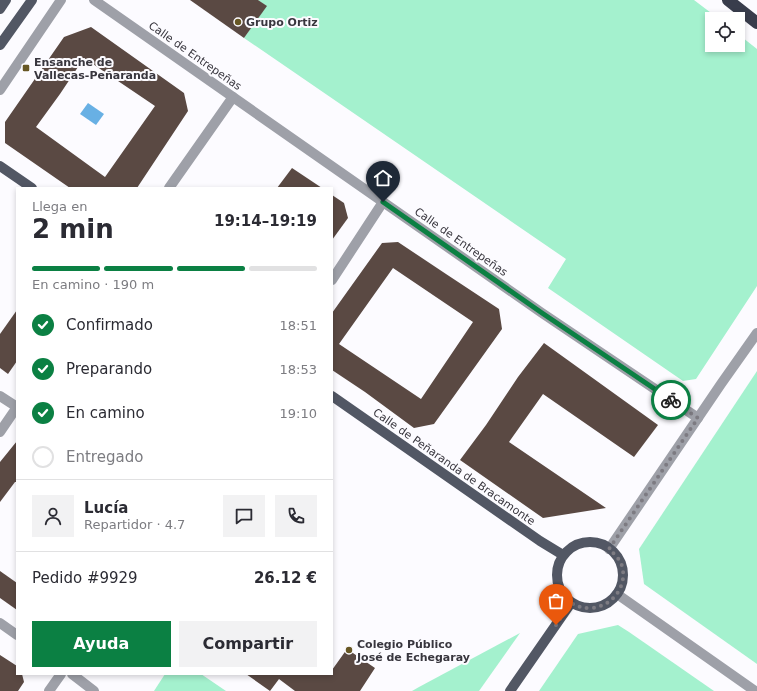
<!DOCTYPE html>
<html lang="es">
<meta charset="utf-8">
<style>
body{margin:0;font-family:"DejaVu Sans",sans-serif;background:#f2f2f3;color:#2b2b33;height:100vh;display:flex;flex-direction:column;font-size:15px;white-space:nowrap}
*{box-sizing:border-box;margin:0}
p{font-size:13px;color:#7c7c81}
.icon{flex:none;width:22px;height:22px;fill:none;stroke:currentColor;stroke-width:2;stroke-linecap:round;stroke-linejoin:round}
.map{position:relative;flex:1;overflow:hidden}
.sheet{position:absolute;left:16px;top:187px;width:317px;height:488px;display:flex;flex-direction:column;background:#fff;border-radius:0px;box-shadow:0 2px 6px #0003}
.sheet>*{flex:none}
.buttons{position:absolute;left:705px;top:12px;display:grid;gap:8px}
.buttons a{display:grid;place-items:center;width:40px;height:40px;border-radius:0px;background:#fff;box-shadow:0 2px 6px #0003;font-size:20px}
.pin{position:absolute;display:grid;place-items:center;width:34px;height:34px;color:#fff;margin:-41px -17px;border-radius:50% 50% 50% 0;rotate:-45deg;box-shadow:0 0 4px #0007}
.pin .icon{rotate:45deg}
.courier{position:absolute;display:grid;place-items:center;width:40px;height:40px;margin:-20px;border:3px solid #0b8043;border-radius:50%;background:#fff;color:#222;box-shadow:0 1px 5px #0007}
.summary em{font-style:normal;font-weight:600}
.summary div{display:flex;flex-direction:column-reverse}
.summary{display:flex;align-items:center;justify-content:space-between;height:68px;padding:0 16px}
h1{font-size:26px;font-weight:600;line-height:30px}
.bar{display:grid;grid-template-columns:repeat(4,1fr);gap:6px 4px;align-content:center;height:48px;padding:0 16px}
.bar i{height:5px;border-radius:3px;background:#e1e1e2}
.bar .current{background:#0b8043}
.bar p{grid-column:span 4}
.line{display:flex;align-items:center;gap:10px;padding:0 16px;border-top:1px solid #e1e1e2}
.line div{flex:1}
.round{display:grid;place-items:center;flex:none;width:42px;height:42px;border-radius:0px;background:#f2f2f3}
ol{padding:0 16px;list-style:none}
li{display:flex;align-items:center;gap:12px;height:44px}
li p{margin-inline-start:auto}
li .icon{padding:4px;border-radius:50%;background:#0b8043;color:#fff;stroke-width:4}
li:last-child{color:#7c7c81}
li i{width:22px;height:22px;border:2px solid #e1e1e2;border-radius:50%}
.primary-button{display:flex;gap:8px;margin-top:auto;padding:8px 16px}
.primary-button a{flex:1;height:46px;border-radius:0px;background:#0b8043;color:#fff;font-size:16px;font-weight:600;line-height:46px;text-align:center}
.primary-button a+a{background:#f2f2f3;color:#2b2b33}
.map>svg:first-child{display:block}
.green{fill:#a4f1ce}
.water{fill:#68b0e4}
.building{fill:#5a4943;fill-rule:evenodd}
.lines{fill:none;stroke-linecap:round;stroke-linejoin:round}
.minor{stroke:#9ea0a8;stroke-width:10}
.major{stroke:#525764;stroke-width:10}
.highway{stroke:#393d4c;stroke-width:12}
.done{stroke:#7d7b82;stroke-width:4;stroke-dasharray:0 7.2}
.route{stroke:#0b8043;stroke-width:5}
.poi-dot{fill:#675724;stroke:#fcfbff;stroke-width:1.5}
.labels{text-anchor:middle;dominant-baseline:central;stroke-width:4;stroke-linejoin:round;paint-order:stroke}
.poi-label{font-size:11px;font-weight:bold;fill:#38363e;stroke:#fcfbff;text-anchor:start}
.street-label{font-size:11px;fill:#38363e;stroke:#fcfbff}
</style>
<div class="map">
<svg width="757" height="691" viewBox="0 0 757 691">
<rect width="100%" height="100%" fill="#fcfbff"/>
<g class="green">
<path d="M 258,0 L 694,0 L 719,19 L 712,19 L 712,45 L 738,45 L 738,34 L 757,49 L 757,286 L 696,379 L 683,381 L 548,288 L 566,259 L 244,38 L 266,6 Z"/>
<path d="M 757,371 L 757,664 L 644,584 L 639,549 Z"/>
<path d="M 618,625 L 629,632 L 714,691 L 539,691 L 578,634 Z"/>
<path d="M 520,633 L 479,691 L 412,691 L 419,687 Z"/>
<path d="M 165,674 L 201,674 L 226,691 L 154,691 Z"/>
</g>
<path class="water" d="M 88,103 L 104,114 L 96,125 L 80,114 Z"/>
<g class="building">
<path d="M 190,0 L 258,0 L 267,6 L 244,38 Z"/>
<path d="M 91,27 L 184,93 L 188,111 L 137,188 L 70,188 L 5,143 L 5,122 L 64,37 ZM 84,58 L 155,106 L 105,177 L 36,127 L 60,94 Z"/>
<path d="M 292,168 L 322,188 L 277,188 Z"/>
<path d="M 332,195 L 344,203 L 348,218 L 332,240 Z"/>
<path d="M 398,242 L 446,274 L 499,309 L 502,329 L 434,424 L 414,428 L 365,392 L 332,370 L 332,313 L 382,243 ZM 393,268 L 473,322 L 421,399 L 339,344 Z"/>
<path d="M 17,310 L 17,361 L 8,374 L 0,368 L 0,334 Z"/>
<path d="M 544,343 L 658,425 L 634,457 L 543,394 L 509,442 L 606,508 L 543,518 L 460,460 L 486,425 L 518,377 Z"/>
<path d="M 17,441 L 17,482 L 15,482 L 0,502 L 0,462 Z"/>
<path d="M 0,571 L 17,583 L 17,610 L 0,598 Z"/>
<path d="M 347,649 L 375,668 L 360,691 L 295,691 L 279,679 L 270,691 L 246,674 L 332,674 L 332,670 Z"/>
<path d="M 0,655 L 17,666 L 17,674 L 22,674 L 24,682 L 18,691 L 0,691 Z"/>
</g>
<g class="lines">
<g class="minor">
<path d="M 94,0 L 542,313 L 698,418"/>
<path d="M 0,90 L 61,0"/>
<path d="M 169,188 L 233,97"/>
<path d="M 332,280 L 383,202"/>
<path d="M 0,396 L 17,407"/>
<path d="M 0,432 L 17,407"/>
<path d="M 609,549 L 721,384 L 757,333"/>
<path d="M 617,594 L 755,691"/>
<path d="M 0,623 L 17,635"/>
<path d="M 72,674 L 94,691"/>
<path d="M 49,691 L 61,674"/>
</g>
<g class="major">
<path d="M 0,9 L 6,0"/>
<path d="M 0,45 L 32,0"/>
<path d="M 0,166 L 32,188"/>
<path d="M 332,396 L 540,541 L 563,555"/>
<circle cx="590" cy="575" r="33"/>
<path d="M 510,691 L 571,603"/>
</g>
<path class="highway" d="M 728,0 L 757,23"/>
</g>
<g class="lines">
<path class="done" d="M 556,625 L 571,603 C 577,606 582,608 589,608 C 611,608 628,587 622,566 C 620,559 614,554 609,549 L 698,418 L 671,400"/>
<path class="route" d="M 383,202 L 542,313 L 671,400"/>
</g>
<g class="poi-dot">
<circle cx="238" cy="22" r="4"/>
<rect x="22" y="64" width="8" height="8" rx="2"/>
<circle cx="349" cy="650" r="4"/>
</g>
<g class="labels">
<g class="poi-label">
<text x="246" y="22">Grupo Ortiz</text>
<text x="34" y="62">Ensanche de<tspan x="34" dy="13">Vallecas-Peñaranda</tspan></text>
<text x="357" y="644">Colegio Público<tspan x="357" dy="13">José de Echegaray</tspan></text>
</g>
<g class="street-label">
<text transform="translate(195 56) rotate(35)">Calle de Entrepeñas</text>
<text transform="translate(461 242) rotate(35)">Calle de Entrepeñas</text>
<text transform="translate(454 467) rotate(35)">Calle de Peñaranda de Bracamonte</text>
</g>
</g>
</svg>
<div class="buttons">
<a><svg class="icon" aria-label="locate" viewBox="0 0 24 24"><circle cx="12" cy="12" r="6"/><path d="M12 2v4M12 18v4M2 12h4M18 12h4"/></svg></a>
</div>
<div class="pin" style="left:556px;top:625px;background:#ea580c"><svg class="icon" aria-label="bag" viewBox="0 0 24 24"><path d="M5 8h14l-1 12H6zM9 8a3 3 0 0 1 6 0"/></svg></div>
<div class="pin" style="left:383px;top:202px;background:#1f2937"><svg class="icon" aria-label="home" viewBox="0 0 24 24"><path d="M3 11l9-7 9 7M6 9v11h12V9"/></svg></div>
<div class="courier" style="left:671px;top:400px"><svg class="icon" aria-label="bike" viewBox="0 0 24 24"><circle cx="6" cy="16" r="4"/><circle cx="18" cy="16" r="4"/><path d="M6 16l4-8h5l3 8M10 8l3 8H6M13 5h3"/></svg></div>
<section class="sheet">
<div class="summary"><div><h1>2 min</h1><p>Llega en</p></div><em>19:14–19:19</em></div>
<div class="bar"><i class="current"></i><i class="current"></i><i class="current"></i><i></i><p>En camino · 190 m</p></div>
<ol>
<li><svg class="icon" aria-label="check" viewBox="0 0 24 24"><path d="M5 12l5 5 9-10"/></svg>Confirmado<p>18:51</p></li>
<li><svg class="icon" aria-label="check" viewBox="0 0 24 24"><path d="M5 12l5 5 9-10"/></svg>Preparando<p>18:53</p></li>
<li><svg class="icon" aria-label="check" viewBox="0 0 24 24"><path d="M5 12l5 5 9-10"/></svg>En camino<p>19:10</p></li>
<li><i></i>Entregado</li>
</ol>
<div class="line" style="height:72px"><a class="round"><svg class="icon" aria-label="person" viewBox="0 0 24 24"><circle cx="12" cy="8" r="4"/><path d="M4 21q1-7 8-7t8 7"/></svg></a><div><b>Lucía</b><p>Repartidor · 4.7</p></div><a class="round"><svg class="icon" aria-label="chat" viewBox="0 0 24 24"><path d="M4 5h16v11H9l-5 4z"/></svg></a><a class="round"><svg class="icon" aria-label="phone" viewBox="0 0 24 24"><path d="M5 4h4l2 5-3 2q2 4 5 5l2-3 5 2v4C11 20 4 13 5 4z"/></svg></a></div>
<div class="line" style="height:52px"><div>Pedido #9929</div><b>26.12 €</b></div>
<div class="primary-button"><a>Ayuda</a><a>Compartir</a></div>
</section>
</div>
